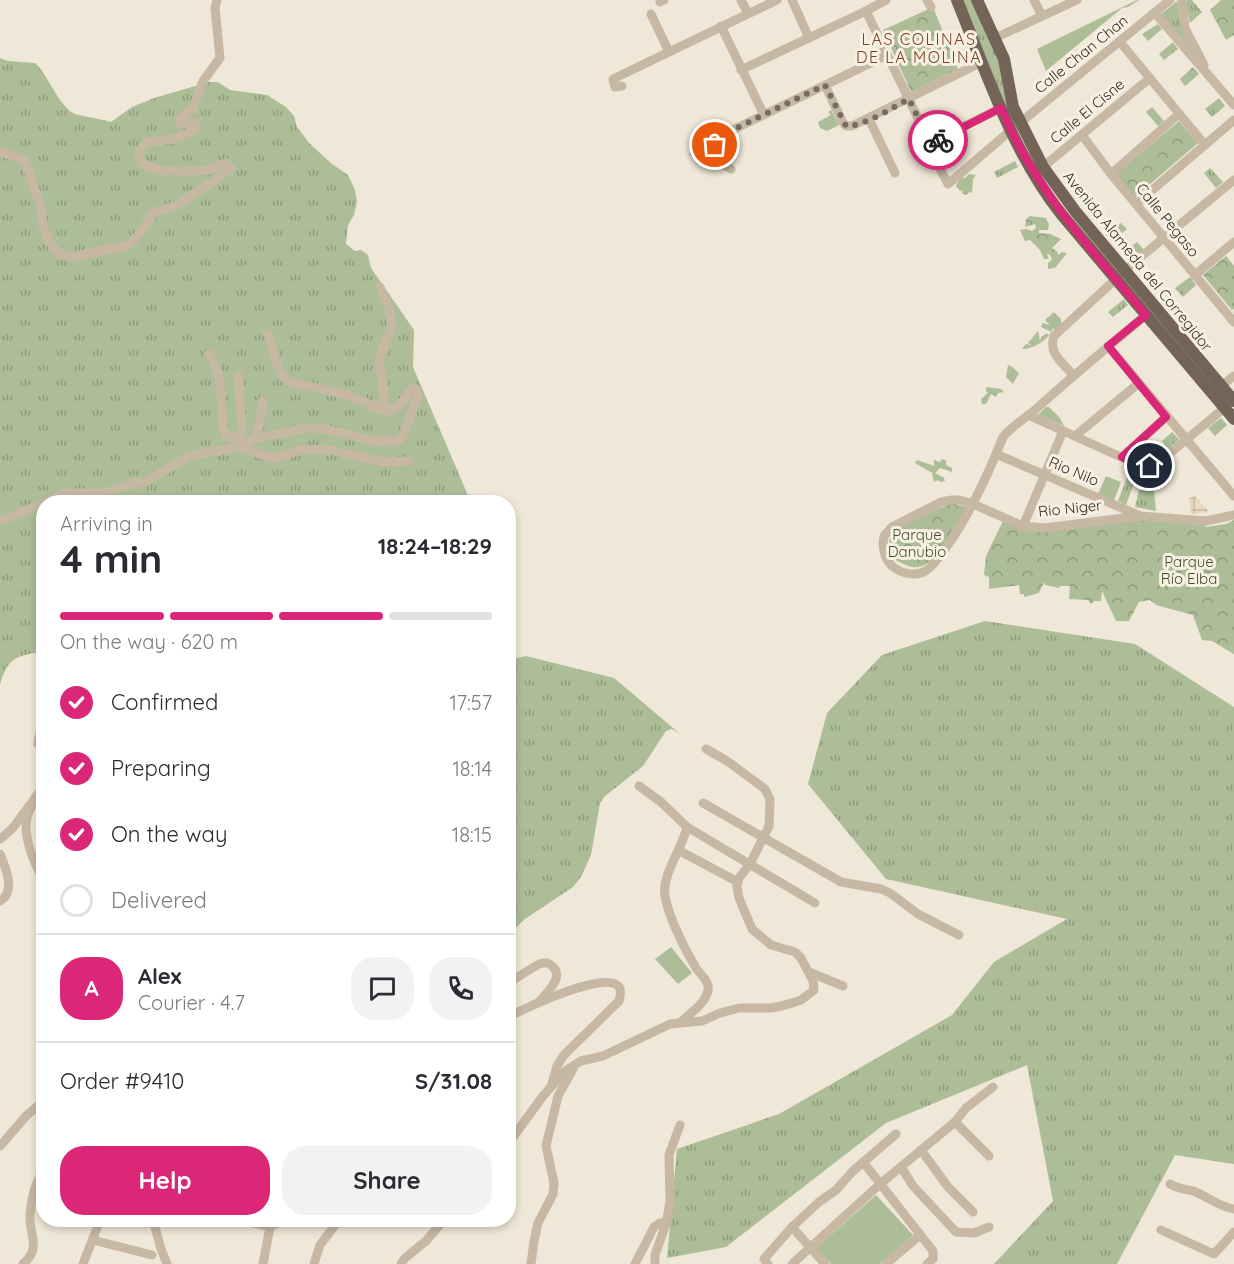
<!DOCTYPE html>
<meta charset="utf-8">
<style>
body{margin:0;font-family:Quicksand,sans-serif;background:#f2f2f3;color:#2b2b33;height:100vh;display:flex;flex-direction:column;font-size:22px;white-space:nowrap}
*{box-sizing:border-box;margin:0}
p{font-size:20px;color:#7c7c81}
.icon{flex:none;width:33px;height:33px;fill:none;stroke:currentColor;stroke-width:2;stroke-linecap:round;stroke-linejoin:round}
.map{position:relative;flex:1;overflow:hidden}
.sheet{position:absolute;left:36px;top:495px;width:480px;height:732px;display:flex;flex-direction:column;background:#fff;border-radius:24px;box-shadow:0 3px 9px #0003}
.sheet>*{flex:none}
.pin{position:absolute;display:grid;place-items:center;width:51px;height:51px;color:#fff;margin:-26px;border:3px solid #fff;border-radius:50%;box-shadow:0 2px 6px #0007}
.courier{position:absolute;display:grid;place-items:center;width:60px;height:60px;margin:-30px;border:4px solid #db2777;border-radius:50%;background:#fff;color:#222;box-shadow:0 2px 8px #0007}
.headline em{font-style:normal;font-weight:700}
.headline div{display:flex;flex-direction:column-reverse}
.headline{display:flex;align-items:center;justify-content:space-between;height:102px;padding:0 24px}
h1{font-size:39px;font-weight:700;line-height:45px}
.bar{display:grid;grid-template-columns:repeat(4,1fr);gap:9px 6px;align-content:center;height:72px;padding:0 24px}
.bar i{height:8px;border-radius:4px;background:#e1e1e2}
.bar .selected{background:#db2777}
.bar p{grid-column:span 4}
.line{display:flex;align-items:center;gap:15px;padding:0 24px;border-top:2px solid #e1e1e2}
.line div{flex:1}
.round{display:grid;place-items:center;flex:none;width:63px;height:63px;border-radius:24px;background:#f2f2f3}
ol{padding:0 24px;list-style:none}
li{display:flex;align-items:center;gap:18px;height:66px}
li p{margin-inline-start:auto}
li .icon{padding:6px;border-radius:50%;background:#db2777;color:#fff;stroke-width:4}
li:last-child{color:#7c7c81}
li i{width:33px;height:33px;border:3px solid #e1e1e2;border-radius:50%}
.cta{display:flex;gap:12px;margin-top:auto;padding:12px 24px}
.cta a{flex:1;height:69px;border-radius:24px;background:#db2777;color:#fff;font-size:24px;font-weight:700;line-height:69px;text-align:center}
.cta a+a{background:#f2f2f3;color:#2b2b33}
.map>svg:first-child{display:block}
.grass{fill:url(#grass-tufts)}
.forest{fill:url(#forest-crowns)}
.garden{fill:#adbd98}
.plaza{fill:url(#plaza-grid)}
.lines{fill:none;stroke-linecap:round;stroke-linejoin:round}
.minor{stroke:#c7b8a4;stroke-width:9}
.major{stroke:#746457;stroke-width:12}
.done{stroke:#746d63;stroke-width:6;stroke-dasharray:0 10.8}
.route{stroke:#db2777;stroke-width:8}
.labels{text-anchor:middle;dominant-baseline:central;stroke-width:6;stroke-linejoin:round;paint-order:stroke}
.street-label{font-size:15px;fill:#322b25;stroke:#f8f1e3}
.park-label{font-size:15px;fill:#3e502a;stroke:#f8f1e3}
.neighbourhood-label{font-size:16px;letter-spacing:1.5px;fill:#7e4222;stroke:#f8f1e3}
</style>
<div class="map">
<svg width="1234" height="1264" viewBox="0 0 1234 1264">
<defs>
<pattern id="grass-tufts" width="24" height="20" patternUnits="userSpaceOnUse" patternTransform="scale(1.5)"><rect width="24" height="20" fill="#adbd98"/><path d="M3 7l-1-3M5 7V3M7 7l1-3M15 17l-1-3M17 17v-4M19 17l1-3" fill="none" stroke="#8d9a7c"/></pattern>
<pattern id="forest-crowns" width="20" height="18" patternUnits="userSpaceOnUse" patternTransform="scale(1.5)"><rect width="20" height="18" fill="#adbd98"/><path d="M2 6a3 3 0 1 1 6 0M12 15a3 3 0 1 1 6 0" fill="none" stroke="#8d9a7c"/></pattern>
<pattern id="plaza-grid" width="8" height="8" patternUnits="userSpaceOnUse" patternTransform="scale(1.5)"><rect width="8" height="8" fill="#e7dabf"/><path d="M0 4h8M4 0v8" fill="none" stroke="#c7bba4"/></pattern>
</defs>
<rect width="100%" height="100%" fill="#efe7d7"/>
<g class="grass">
<path d="M 961,0 L 973,0 L 996,47 L 1016,121 L 1012,125 Z"/>
<path d="M 1187,0 L 1192,0 L 1202,12 L 1190,23 L 1186,5 Z"/>
<path d="M 1177,1 L 1180,17 L 1200,62 L 1160,15 Z"/>
<path d="M 1173,42 L 1178,49 L 1164,60 L 1159,54 Z"/>
<path d="M 0,58 L 8,61 L 35,63 C 49,76 57,103 73,113 C 79,116 102,119 111,122 L 132,107 L 154,98 L 209,82 L 218,82 L 230,90 L 267,95 L 286,107 L 294,116 L 297,127 L 309,143 L 332,164 L 348,175 L 355,190 L 357,202 L 354,215 L 348,225 L 346,244 L 355,251 L 361,250 L 368,255 L 371,268 L 414,330 L 413,367 L 470,500 L 469,502 L 44,502 L 43,652 C 17,655 7,658 0,685 Z"/>
<path d="M 1193,67 L 1199,74 L 1185,86 L 1180,79 Z"/>
<path d="M 1219,98 L 1225,106 L 1212,117 L 1205,109 Z"/>
<path d="M 1152,107 L 1164,121 L 1158,126 L 1146,112 Z"/>
<path d="M 1015,161 L 1018,167 L 997,178 L 994,172 Z"/>
<path d="M 1210,168 L 1223,182 L 1216,188 L 1204,173 Z"/>
<path d="M 1121,223 L 1127,229 L 1112,242 L 1106,235 Z"/>
<path d="M 1137,242 L 1144,250 L 1129,262 L 1123,254 Z"/>
<path d="M 1190,277 L 1196,285 L 1183,297 L 1175,288 Z"/>
<path d="M 1124,299 L 1128,305 L 1113,317 L 1108,312 Z"/>
<path d="M 1046,407 L 1049,407 L 1060,418 L 1064,426 L 1038,415 Z"/>
<path d="M 1221,418 L 1227,425 L 1215,436 L 1208,428 Z"/>
<path d="M 1172,432 L 1179,439 L 1168,449 L 1162,441 Z"/>
<path d="M 1128,475 L 1136,478 L 1126,505 L 1118,501 Z"/>
<path d="M 1106,476 L 1121,482 L 1114,500 L 1098,494 Z"/>
<path d="M 1139,490 L 1154,490 L 1156,511 L 1135,507 Z"/>
<path d="M 985,621 L 1135,644 L 1234,707 L 1234,1164 L 1175,1155 L 1117,1264 L 994,1264 L 1053,1201 L 1027,1065 L 886,1123 L 726,1247 L 667,1258 L 677,1149 L 779,1114 L 952,1015 L 994,962 L 1067,919 L 886,879 L 808,784 L 827,713 L 882,655 Z"/>
<path d="M 509,655 L 517,658 L 526,656 L 614,678 L 679,733 L 672,729 L 666,731 L 643,766 L 604,797 L 600,803 L 591,855 L 581,877 L 573,887 L 525,919 L 509,934 Z"/>
</g>
<g class="forest">
<path d="M 1221,0 L 1234,0 L 1234,35 L 1226,40 L 1210,10 Z"/>
<path d="M 933,7 L 958,69 L 911,92 L 883,30 Z"/>
<path d="M 1179,121 L 1198,143 L 1135,197 L 1116,174 Z"/>
<path d="M 710,125 L 712,127 L 716,125 L 722,130 L 718,132 L 710,130 L 708,133 L 711,134 L 710,147 L 694,155 L 689,155 L 694,147 L 697,139 L 702,137 L 702,132 Z"/>
<path d="M 969,174 L 976,175 L 973,179 L 972,193 L 969,192 L 966,195 L 962,193 L 962,190 L 960,191 L 956,186 L 961,177 L 965,178 Z"/>
<path d="M 1030,216 L 1046,218 L 1049,225 L 1048,230 L 1039,230 L 1039,233 L 1050,234 L 1061,239 L 1052,248 L 1057,251 L 1058,255 L 1062,252 L 1067,253 L 1055,268 L 1048,269 L 1048,263 L 1052,259 L 1049,254 L 1047,255 L 1049,259 L 1044,259 L 1040,250 L 1030,240 L 1025,241 L 1020,230 L 1026,229 L 1032,231 L 1036,228 L 1035,224 L 1025,227 L 1026,219 Z"/>
<path d="M 1226,256 L 1234,266 L 1234,309 L 1232,310 L 1203,275 Z"/>
<path d="M 951,503 L 967,507 C 961,523 937,566 918,567 C 910,568 903,564 896,560 L 891,550 L 889,540 L 897,527 Z"/>
<path d="M 1139,520 L 1205,525 L 1205,527 L 1226,524 L 1234,520 L 1234,654 L 1212,641 L 1202,640 L 1193,615 L 1156,605 L 1150,600 L 1139,602 L 1129,621 L 1116,621 L 1102,591 L 1101,601 L 1094,601 L 1091,604 L 1088,600 L 1069,599 L 1070,586 L 1060,586 L 1059,588 L 1045,585 L 1044,582 L 1039,593 L 1024,597 L 1024,594 L 1020,594 L 1019,585 L 989,589 L 989,577 L 984,575 L 986,556 L 1003,521 L 1020,528 Z"/>
</g>
<g class="garden">
<path d="M 1137,0 L 1139,0 L 1128,7 L 1122,8 L 1046,71 L 1037,49 Z"/>
<path d="M 1158,24 L 1162,29 L 1148,41 L 1142,34 Z"/>
<path d="M 922,34 L 934,57 L 921,64 L 909,40 Z"/>
<path d="M 831,110 L 839,125 L 827,131 L 820,128 L 818,122 L 831,115 L 828,112 Z"/>
<path d="M 1054,312 L 1061,319 L 1061,324 L 1055,330 L 1053,328 L 1051,332 L 1041,327 L 1043,323 L 1050,325 L 1045,320 Z"/>
<path d="M 1038,331 L 1040,341 L 1041,337 L 1047,333 L 1048,335 L 1050,334 C 1044,342 1033,349 1022,349 L 1026,344 L 1033,346 L 1028,343 Z"/>
<path d="M 1008,365 L 1011,366 L 1019,373 L 1013,384 L 1006,377 Z"/>
<path d="M 986,387 L 1001,389 L 1004,392 L 998,393 L 996,397 L 991,394 L 986,404 L 982,404 L 981,399 L 988,393 L 986,391 Z"/>
<path d="M 942,459 L 946,460 L 946,465 L 952,468 L 952,472 L 940,468 L 935,473 L 944,478 L 945,481 L 940,482 L 938,480 L 934,482 L 932,474 L 934,474 L 915,463 L 917,460 L 934,466 L 934,460 L 940,462 Z"/>
<path d="M 671,947 L 692,973 L 678,984 L 655,959 Z"/>
<path d="M 876,1195 L 913,1235 L 880,1264 L 831,1264 L 816,1248 Z"/>
</g>
<path class="plaza" d="M 1195,496 L 1209,512 L 1191,514 L 1189,498 Z"/>
<g class="lines">
<g class="minor">
<path d="M 741,0 L 748,13"/>
<path d="M 792,0 L 809,38"/>
<path d="M 927,0 L 931,7"/>
<path d="M 1034,0 L 1042,16"/>
<path d="M 1182,0 L 1185,28 L 1204,65"/>
<path d="M 660,2 L 664,0"/>
<path d="M 866,11 L 930,143 L 929,148 L 948,184 L 1010,131 L 1170,0"/>
<path d="M 1155,13 L 1234,105"/>
<path d="M 651,14 L 669,52"/>
<path d="M 721,26 L 764,115"/>
<path d="M 995,38 L 1077,0"/>
<path d="M 1120,42 L 1205,145"/>
<path d="M 741,70 L 866,11 L 886,0"/>
<path d="M 825,85 L 842,121 L 846,126 L 852,126 L 982,62"/>
<path d="M 622,86 L 615,87 L 613,79 L 777,0"/>
<path d="M 869,119 L 895,173"/>
<path d="M 1082,135 L 1111,174 L 1234,322"/>
<path d="M 930,143 L 1001,108"/>
<path d="M 0,152 L 21,158 L 26,163 L 41,207 L 43,226 L 50,243 L 59,254 L 73,257 L 129,245 L 142,231 L 154,212 L 178,205 L 196,192 L 210,184 L 231,168 L 226,163 L 208,170 L 197,171 L 163,171 L 142,164 L 140,160 L 139,152 L 147,142 L 175,139 L 196,129 L 196,123 L 181,124 L 180,119 L 193,108 L 203,81 L 220,58 L 215,8 L 217,0"/>
<path d="M 1043,167 L 1150,78"/>
<path d="M 731,169 C 721,165 712,150 716,138 L 887,55"/>
<path d="M 1111,174 L 1179,114"/>
<path d="M 1136,204 L 1234,120"/>
<path d="M 1195,275 L 1234,242"/>
<path d="M 380,287 L 389,307 L 392,325 L 379,360 L 384,395 L 382,410"/>
<path d="M 1146,315 C 1109,346 1071,377 1035,410 C 1024,419 1012,426 1003,437 C 988,475 971,512 948,545 C 942,553 935,564 927,570 C 917,577 901,574 892,566 C 884,558 882,547 884,536 L 892,527 L 941,502 L 952,500 L 960,500 L 973,504 L 1023,526 L 1044,528 L 1140,516 L 1206,521 L 1234,515"/>
<path d="M 1108,346 L 1234,496"/>
<path d="M 209,354 C 223,374 221,404 223,428 L 226,435 L 238,440 L 242,429 L 238,375"/>
<path d="M 1073,375 C 1062,362 1048,353 1054,336 L 1131,265 L 1234,180"/>
<path d="M 1217,389 L 1234,376"/>
<path d="M 1028,415 L 1134,463 L 1150,466 L 1158,463 L 1228,405"/>
<path d="M 1075,436 L 1139,383"/>
<path d="M 254,439 L 259,427 L 263,401"/>
<path d="M 238,440 L 239,447 L 272,458 L 276,458 L 301,450 L 326,449 L 382,462 L 408,461"/>
<path d="M 996,454 L 1138,515"/>
<path d="M 1122,457 L 1166,417"/>
<path d="M 45,502 L 64,493 L 103,493 L 134,483 L 145,482 L 189,456 L 239,447 L 254,439 L 306,428 L 321,428 L 375,441 L 396,441 L 402,437 L 418,396 L 416,389 L 412,388 L 402,403 L 387,412 L 348,395 L 289,382 C 275,373 275,348 267,333"/>
<path d="M 0,521 L 44,503"/>
<path d="M 1023,526 L 1063,431"/>
<path d="M 44,718 L 38,741 L 38,744 L 44,746"/>
<path d="M 639,786 L 661,802 L 687,827 C 683,847 661,876 665,896 C 669,918 685,949 696,968 C 701,975 710,982 708,991 C 704,1005 691,1012 681,1022"/>
<path d="M 36,796 C 33,803 29,810 27,818 C 23,836 33,861 42,877"/>
<path d="M 703,803 L 841,882 L 881,889 L 890,893 L 918,914 L 959,935"/>
<path d="M 687,827 L 815,903"/>
<path d="M 0,839 L 12,829 L 44,786"/>
<path d="M 678,850 L 738,882"/>
<path d="M 0,854 C 6,868 16,892 0,901"/>
<path d="M 809,972 L 843,986"/>
<path d="M 508,983 L 539,964 C 545,962 549,962 553,967 C 564,978 547,992 540,1001"/>
<path d="M 508,1017 C 524,1009 606,969 619,987 C 622,991 620,997 619,1001 L 564,1055 L 557,1066 L 552,1084"/>
<path d="M 955,1122 L 989,1156"/>
<path d="M 508,1144 L 543,1096 L 565,1071 L 581,1061 L 603,1056 L 670,1024 L 702,1021 L 720,1013 L 739,1008 L 772,1008 L 789,1004 L 801,1000 L 814,990 L 813,981 L 801,958 L 795,952 L 771,945 L 752,929 L 739,898 L 737,886 L 739,878 L 750,864 L 769,826 L 770,799 L 765,789 L 727,761 L 706,749"/>
<path d="M 0,1146 L 27,1115 L 44,1101"/>
<path d="M 921,1150 L 948,1187 L 973,1212"/>
<path d="M 864,1163 L 933,1251 L 933,1259 L 927,1264"/>
<path d="M 901,1167 L 913,1186 L 956,1232 L 974,1233 L 989,1227"/>
<path d="M 1170,1184 C 1178,1189 1185,1189 1193,1191 C 1207,1196 1219,1207 1234,1209"/>
<path d="M 134,1220 L 146,1223"/>
<path d="M 153,1220 L 161,1249 L 167,1264"/>
<path d="M 241,1220 L 270,1227 L 283,1220"/>
<path d="M 792,1227 L 825,1264"/>
<path d="M 1161,1230 L 1214,1254 L 1234,1232"/>
<path d="M 93,1240 L 152,1255"/>
<path d="M 23,1264 C 42,1248 29,1235 30,1215 C 31,1199 35,1183 44,1169"/>
<path d="M 83,1264 L 100,1220"/>
<path d="M 263,1264 L 270,1227"/>
<path d="M 314,1264 L 320,1245 L 339,1220"/>
<path d="M 401,1264 L 405,1258 L 426,1241 L 444,1220"/>
<path d="M 531,1264 L 534,1241 L 538,1223 L 553,1194 L 554,1183 L 546,1146 L 558,1096 L 573,1069"/>
<path d="M 635,1264 L 654,1227 L 660,1223 L 666,1224"/>
<path d="M 655,1264 L 655,1255 L 666,1224 L 670,1201 L 669,1155 L 680,1125"/>
<path d="M 768,1264 L 764,1259 L 792,1227 L 819,1202 L 836,1190 L 853,1171 L 896,1134"/>
<path d="M 792,1264 L 879,1185 L 955,1122 L 966,1108 L 993,1087"/>
<path d="M 886,1264 L 920,1235"/>
</g>
<g class="major">
<path d="M 957,0 C 987,74 1012,152 1062,215 L 1234,419"/>
<path d="M 977,0 L 1004,59 L 1013,107 L 1043,167 L 1075,211 L 1234,401"/>
</g>
</g>
<g class="lines">
<path class="done" d="M 715,145 L 716,138 L 825,85 L 846,126 C 863,127 893,107 909,99 L 930,143 L 938,140"/>
<path class="route" d="M 938,140 L 1001,108 C 1035,190 1090,248 1146,315 L 1108,346 L 1166,417 L 1122,457 L 1134,463 L 1150,466"/>
</g>
<g class="labels">
<g class="street-label">
<text transform="translate(1081 54) rotate(-39)">Calle Chan Chan</text>
<text transform="translate(1087 111) rotate(-40)">Calle El Cisne</text>
<text transform="translate(1168 220) rotate(51)">Calle Pegaso</text>
<text transform="translate(1138 261) rotate(51)">Avenida Alameda del Corregidor</text>
<text transform="translate(1074 471) rotate(23)">Rio Nilo</text>
<text transform="translate(1070 508) rotate(-6)">Rio Niger</text>
</g>
<g class="park-label">
<text x="917" y="534">Parque<tspan x="917" dy="17">Danubio</tspan></text>
<text x="1189" y="561">Parque<tspan x="1189" dy="17">Río Elba</tspan></text>
</g>
<g class="neighbourhood-label">
<text x="919" y="39">LAS COLINAS<tspan x="919" dy="18">DE LA MOLINA</tspan></text>
</g>
</g>
</svg>
<div class="pin" style="left:715px;top:145px;background:#ea580c"><svg class="icon" aria-label="bag" viewBox="0 0 24 24"><path d="M5 8h14l-1 12H6zM9 8a3 3 0 0 1 6 0"/></svg></div>
<div class="pin" style="left:1150px;top:466px;background:#1f2937"><svg class="icon" aria-label="home" viewBox="0 0 24 24"><path d="M3 11l9-7 9 7M6 9v11h12V9"/></svg></div>
<div class="courier" style="left:938px;top:140px"><svg class="icon" aria-label="bike" viewBox="0 0 24 24"><circle cx="6" cy="16" r="4"/><circle cx="18" cy="16" r="4"/><path d="M6 16l4-8h5l3 8M10 8l3 8H6M13 5h3"/></svg></div>
<section class="sheet">
<div class="headline"><div><h1>4 min</h1><p>Arriving in</p></div><em>18:24–18:29</em></div>
<div class="bar"><i class="selected"></i><i class="selected"></i><i class="selected"></i><i></i><p>On the way · 620 m</p></div>
<ol>
<li><svg class="icon" aria-label="check" viewBox="0 0 24 24"><path d="M5 12l5 5 9-10"/></svg>Confirmed<p>17:57</p></li>
<li><svg class="icon" aria-label="check" viewBox="0 0 24 24"><path d="M5 12l5 5 9-10"/></svg>Preparing<p>18:14</p></li>
<li><svg class="icon" aria-label="check" viewBox="0 0 24 24"><path d="M5 12l5 5 9-10"/></svg>On the way<p>18:15</p></li>
<li><i></i>Delivered</li>
</ol>
<div class="line" style="height:108px"><b class="round" style="background:#db2777;color:#fff">A</b><div><b>Alex</b><p>Courier · 4.7</p></div><a class="round"><svg class="icon" aria-label="chat" viewBox="0 0 24 24"><path d="M4 5h16v11H9l-5 4z"/></svg></a><a class="round"><svg class="icon" aria-label="phone" viewBox="0 0 24 24"><path d="M5 4h4l2 5-3 2q2 4 5 5l2-3 5 2v4C11 20 4 13 5 4z"/></svg></a></div>
<div class="line" style="height:78px"><div>Order #9410</div><b>S/31.08</b></div>
<div class="cta"><a>Help</a><a>Share</a></div>
</section>
</div>
